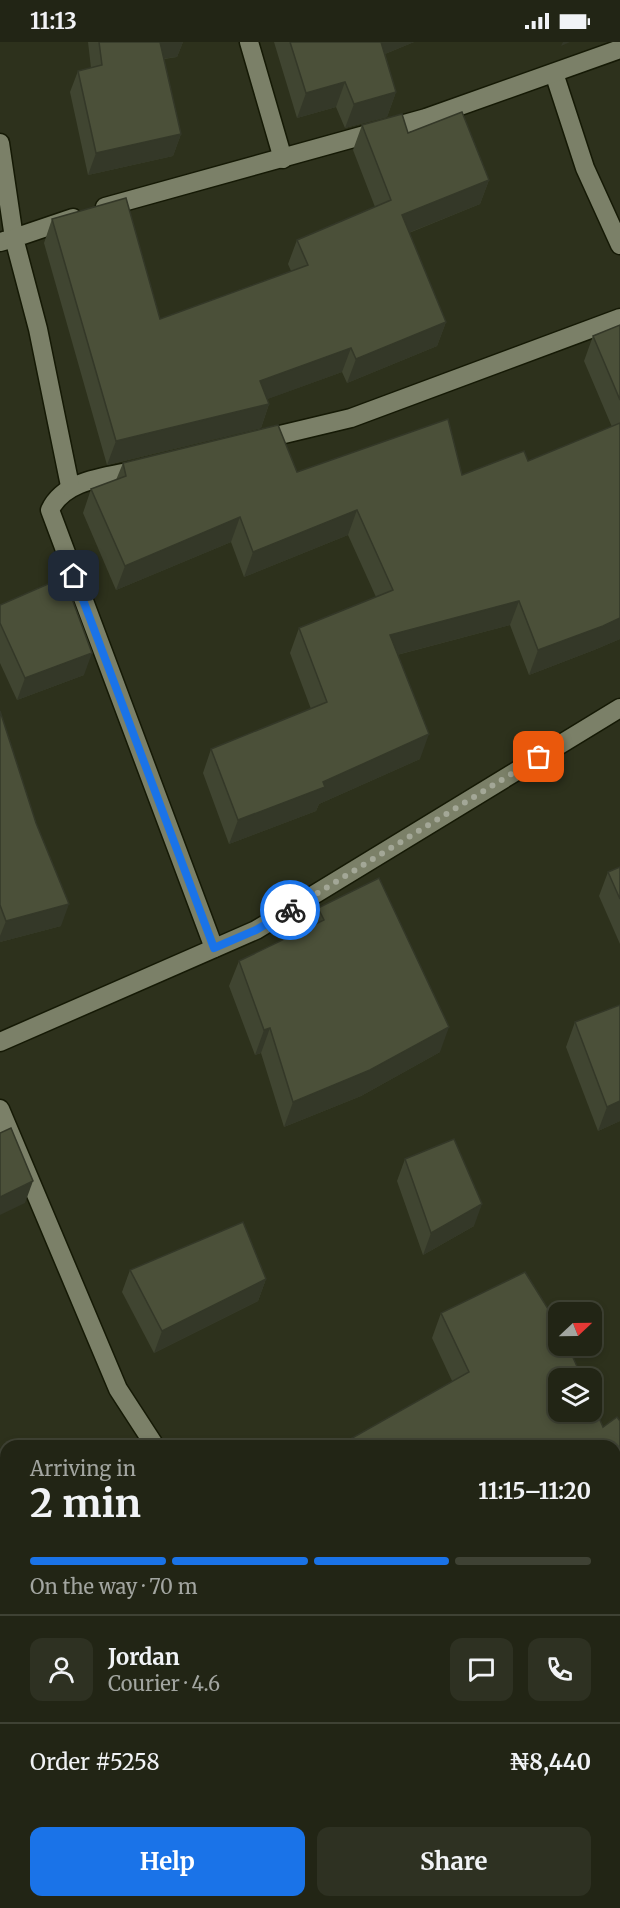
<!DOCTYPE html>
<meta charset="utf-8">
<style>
body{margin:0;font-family:Merriweather,serif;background:#2e3122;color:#f1f3f6;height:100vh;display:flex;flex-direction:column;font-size:22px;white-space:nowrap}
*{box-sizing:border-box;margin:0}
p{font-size:20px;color:#a2a5a0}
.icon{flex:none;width:33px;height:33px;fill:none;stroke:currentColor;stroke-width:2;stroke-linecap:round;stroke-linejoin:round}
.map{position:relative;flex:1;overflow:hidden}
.details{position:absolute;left:0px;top:1398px;width:621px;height:468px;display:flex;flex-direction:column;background:#222515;border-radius:18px 18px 0 0;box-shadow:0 3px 9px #0003,0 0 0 2px #3f4234}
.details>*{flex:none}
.needle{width:39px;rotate:68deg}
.controls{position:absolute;left:548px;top:1260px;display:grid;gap:12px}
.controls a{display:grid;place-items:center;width:54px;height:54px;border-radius:12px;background:#222515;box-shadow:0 3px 9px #0003,0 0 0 2px #3f4234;font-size:30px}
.pin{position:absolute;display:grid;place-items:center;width:51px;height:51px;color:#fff;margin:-26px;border-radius:12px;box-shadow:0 3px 9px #0006}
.courier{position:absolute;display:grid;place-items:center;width:60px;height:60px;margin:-30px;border:4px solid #1a73e8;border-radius:50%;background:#fff;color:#222;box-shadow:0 2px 8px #0007}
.head em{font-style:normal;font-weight:700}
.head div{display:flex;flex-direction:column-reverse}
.head{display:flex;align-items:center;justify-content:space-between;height:102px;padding:0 30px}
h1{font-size:39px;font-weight:700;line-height:45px}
.bar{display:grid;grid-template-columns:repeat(4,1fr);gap:9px 6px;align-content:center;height:72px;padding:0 30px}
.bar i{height:8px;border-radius:4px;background:#3f4234}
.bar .active{background:#1a73e8}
.bar p{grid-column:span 4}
.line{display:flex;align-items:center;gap:15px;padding:0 30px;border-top:2px solid #3f4234}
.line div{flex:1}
.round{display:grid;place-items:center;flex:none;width:63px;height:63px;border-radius:12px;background:#2e3122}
.action{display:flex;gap:12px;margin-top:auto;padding:12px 30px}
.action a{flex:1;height:69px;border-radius:12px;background:#1a73e8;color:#fff;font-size:24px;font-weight:700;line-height:69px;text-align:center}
.action a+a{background:#2e3122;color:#f1f3f6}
.status{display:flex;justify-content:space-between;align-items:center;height:42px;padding:0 30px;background:#222515;direction:ltr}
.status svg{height:16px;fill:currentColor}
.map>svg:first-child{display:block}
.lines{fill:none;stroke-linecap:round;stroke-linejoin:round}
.minor-casing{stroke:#151905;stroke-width:21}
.minor{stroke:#7b8068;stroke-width:18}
.wall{fill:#404531}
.shaded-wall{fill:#343828}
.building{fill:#4b5039;stroke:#343828;stroke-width:1.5}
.done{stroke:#a3a797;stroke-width:6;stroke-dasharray:0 10.8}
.route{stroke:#1a73e8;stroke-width:8}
</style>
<div class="status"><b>11:13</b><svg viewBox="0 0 49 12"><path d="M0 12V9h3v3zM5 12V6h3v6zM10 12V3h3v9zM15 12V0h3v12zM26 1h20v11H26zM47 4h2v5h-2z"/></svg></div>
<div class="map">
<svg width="620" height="1866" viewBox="0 0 620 1866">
<rect width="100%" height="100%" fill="#2d311c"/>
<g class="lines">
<defs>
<g id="minor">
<path d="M 249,0 L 283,117"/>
<path d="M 554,31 L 585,126 L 620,203"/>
<path d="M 0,101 L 14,196 L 0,200"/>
<path d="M 105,165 L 426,76 L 620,7"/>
<path d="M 259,398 L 351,376 L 620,276"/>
<path d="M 142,427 C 110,435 65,436 50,468 L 214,906"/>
<path d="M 70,444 L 38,287 L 14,196 L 73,176"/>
<path d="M 0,1000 L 256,888 L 620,666"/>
<path d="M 0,1067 L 118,1347 L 155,1404"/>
<path d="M 615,1749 L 620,1744"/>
<path d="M 509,1866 L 514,1860"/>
</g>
</defs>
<use href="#minor" class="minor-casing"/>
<use href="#minor" class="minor"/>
</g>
<g class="wall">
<path d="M 88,0 L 183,0 L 177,15 L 164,17 L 181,92 L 173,114 L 88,133 L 70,50 L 78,29 L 91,26 Z"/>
<path d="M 274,0 L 414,0 L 385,12 L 396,50 L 387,75 L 345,86 L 336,65 L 297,76 Z"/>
<path d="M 362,83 L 408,91 L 489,138 L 480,162 L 409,191 L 446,280 L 437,304 L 347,341 L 342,330 L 267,357 L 269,362 L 261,386 L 107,423 L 44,201 L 52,177 L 160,277 L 291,229 L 288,222 L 297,198 L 375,165 L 353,108 Z"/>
<path d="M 620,283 L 620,597 L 594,608 L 529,633 L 510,583 L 397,613 L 420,717 L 319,762 L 316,769 L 229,802 L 203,731 L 211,707 L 311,667 L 290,611 L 299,586 L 376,555 L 348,493 L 244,535 L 231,500 L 116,548 L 83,471 L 91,447 L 116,438 L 123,421 L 297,430 L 462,433 L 528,419 L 612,385 L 584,319 L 593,294 Z"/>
<path d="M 0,563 L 84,633 L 17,658 L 0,621 Z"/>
<path d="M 0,669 L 61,884 L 0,900 Z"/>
<path d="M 620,825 L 620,902 L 599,854 L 608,830 Z"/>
<path d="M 318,866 L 440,1010 L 361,1054 L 284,1085 L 261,1011 L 255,1013 L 229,944 L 239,919 L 311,884 Z"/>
<path d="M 620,963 L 620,1079 L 598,1089 L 566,1005 L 575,980 Z"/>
<path d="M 405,1117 L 474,1184 L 423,1213 L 397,1139 Z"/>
<path d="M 130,1228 L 266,1237 L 258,1259 L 154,1311 L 122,1250 Z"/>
<path d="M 441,1271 L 555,1283 L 603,1385 L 620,1379 L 620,1683 L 615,1688 L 432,1296 Z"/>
</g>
<g class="shaded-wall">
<path d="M 158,0 L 183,0 L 177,15 L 151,18 Z"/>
<path d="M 376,0 L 414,0 L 370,18 Z"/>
<path d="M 563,0 L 570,0 L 561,4 Z"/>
<path d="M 345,40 L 336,65 L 297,76 L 306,51 Z"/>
<path d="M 396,50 L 387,75 L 345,86 L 354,62 Z"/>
<path d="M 181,92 L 173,114 L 88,133 L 96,111 Z"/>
<path d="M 489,138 L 480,162 L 393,197 L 402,173 Z"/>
<path d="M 446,280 L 437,304 L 347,341 L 356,317 Z"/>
<path d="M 351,306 L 342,330 L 251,363 L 260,339 Z"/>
<path d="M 269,362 L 261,386 L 107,423 L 116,399 Z"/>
<path d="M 357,468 L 348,493 L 244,535 L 253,510 Z"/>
<path d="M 240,475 L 231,500 L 116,548 L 125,524 Z"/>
<path d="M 519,559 L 510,583 L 381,617 L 390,593 Z"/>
<path d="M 620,576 L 620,597 L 594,608 L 529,633 L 538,608 Z"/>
<path d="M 92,611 L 84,633 L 17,658 L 25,636 Z"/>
<path d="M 429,692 L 420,717 L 319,762 L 316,769 L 229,802 L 238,778 Z"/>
<path d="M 69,862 L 61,884 L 0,900 L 0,894 L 6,879 Z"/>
<path d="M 449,985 L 440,1010 L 361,1054 L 284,1085 L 293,1060 Z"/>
<path d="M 270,986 L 261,1011 L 255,1013 L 264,988 Z"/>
<path d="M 620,1059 L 620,1079 L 598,1089 L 607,1065 Z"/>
<path d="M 33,1139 L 25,1161 L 0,1173 L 0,1155 Z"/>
<path d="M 482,1162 L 474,1184 L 423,1213 L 431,1191 Z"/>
<path d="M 266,1237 L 258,1259 L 154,1311 L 162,1289 Z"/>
<path d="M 620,1668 L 620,1683 L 615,1688 L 615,1673 Z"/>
<path d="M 6,1690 L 6,1708 L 0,1711 L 0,1692 Z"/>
</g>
<g class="building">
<path d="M 99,0 L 160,0 L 181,92 L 96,111 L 78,29 L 102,23 Z"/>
<path d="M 290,0 L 381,0 L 396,50 L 354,62 L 345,40 L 306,51 Z"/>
<path d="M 462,70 L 489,138 L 402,173 L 446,280 L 356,317 L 351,306 L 260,339 L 269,362 L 116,399 L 52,177 L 126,156 L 160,277 L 308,223 L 297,198 L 391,158 L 362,83 L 402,72 L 408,91 Z"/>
<path d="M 620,283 L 620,358 L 593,294 Z"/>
<path d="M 448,377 L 462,433 L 524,409 L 528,419 L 620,381 L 620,576 L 603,584 L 538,608 L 519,559 L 390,593 L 429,692 L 323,740 L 325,745 L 238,778 L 211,707 L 327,660 L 299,586 L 393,548 L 357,468 L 253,510 L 240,475 L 125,524 L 91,447 L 126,434 L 123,421 L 278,383 L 297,430 Z"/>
<path d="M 64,535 L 92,611 L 25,636 L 0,581 L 0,563 Z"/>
<path d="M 0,669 L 36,781 L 69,862 L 6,879 L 0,863 Z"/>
<path d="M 620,825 L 620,857 L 608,830 Z"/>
<path d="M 379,836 L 449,985 L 370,1028 L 293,1060 L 270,986 L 264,988 L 239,919 L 324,878 L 318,866 Z"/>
<path d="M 620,963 L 620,1059 L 607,1065 L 575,980 Z"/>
<path d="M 11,1086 L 33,1139 L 0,1155 L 0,1091 Z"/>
<path d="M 454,1097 L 482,1162 L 431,1191 L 405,1117 Z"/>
<path d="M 243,1180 L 266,1237 L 162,1289 L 130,1228 Z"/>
<path d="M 525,1230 L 550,1270 L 555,1283 L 558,1282 L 558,1304 L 568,1304 L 582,1336 L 558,1336 L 558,1370 L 591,1370 L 591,1357 L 603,1385 L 617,1375 L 620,1379 L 620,1668 L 615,1673 L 615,1404 L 338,1404 L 469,1330 L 441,1271 Z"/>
<path d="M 0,1519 L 6,1530 L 6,1690 L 0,1692 Z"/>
</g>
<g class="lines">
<path class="done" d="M 290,868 L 539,715"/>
<path class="route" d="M 74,534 L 214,906 L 256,888 L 290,868"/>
</g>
</svg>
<div class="controls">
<a><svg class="needle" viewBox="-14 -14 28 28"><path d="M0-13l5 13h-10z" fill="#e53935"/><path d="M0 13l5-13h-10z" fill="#a2a5a0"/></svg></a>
<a><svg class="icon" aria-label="layers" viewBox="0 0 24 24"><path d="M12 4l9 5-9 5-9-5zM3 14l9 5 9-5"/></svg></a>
</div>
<div class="pin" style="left:539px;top:715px;background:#ea580c"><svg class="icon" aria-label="bag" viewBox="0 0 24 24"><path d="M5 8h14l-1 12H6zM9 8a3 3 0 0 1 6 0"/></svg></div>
<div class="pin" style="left:74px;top:534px;background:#1f2937"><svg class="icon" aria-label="home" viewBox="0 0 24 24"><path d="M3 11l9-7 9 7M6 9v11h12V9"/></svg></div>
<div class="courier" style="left:290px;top:868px"><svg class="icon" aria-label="bike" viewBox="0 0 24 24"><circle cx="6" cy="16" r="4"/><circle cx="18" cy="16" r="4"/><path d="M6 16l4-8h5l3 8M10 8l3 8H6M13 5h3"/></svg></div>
<section class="details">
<div class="head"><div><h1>2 min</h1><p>Arriving in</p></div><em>11:15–11:20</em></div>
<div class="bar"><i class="active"></i><i class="active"></i><i class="active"></i><i></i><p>On the way · 70 m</p></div>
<div class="line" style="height:108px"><a class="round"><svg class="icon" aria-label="person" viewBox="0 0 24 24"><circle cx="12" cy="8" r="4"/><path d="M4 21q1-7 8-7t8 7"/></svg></a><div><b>Jordan</b><p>Courier · 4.6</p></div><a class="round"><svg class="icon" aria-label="chat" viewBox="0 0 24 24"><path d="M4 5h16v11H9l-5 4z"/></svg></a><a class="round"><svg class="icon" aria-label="phone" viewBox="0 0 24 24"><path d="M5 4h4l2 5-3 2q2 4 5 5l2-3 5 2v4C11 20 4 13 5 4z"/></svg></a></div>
<div class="line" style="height:78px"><div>Order #5258</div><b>₦8,440</b></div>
<div class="action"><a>Help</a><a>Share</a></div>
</section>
</div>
